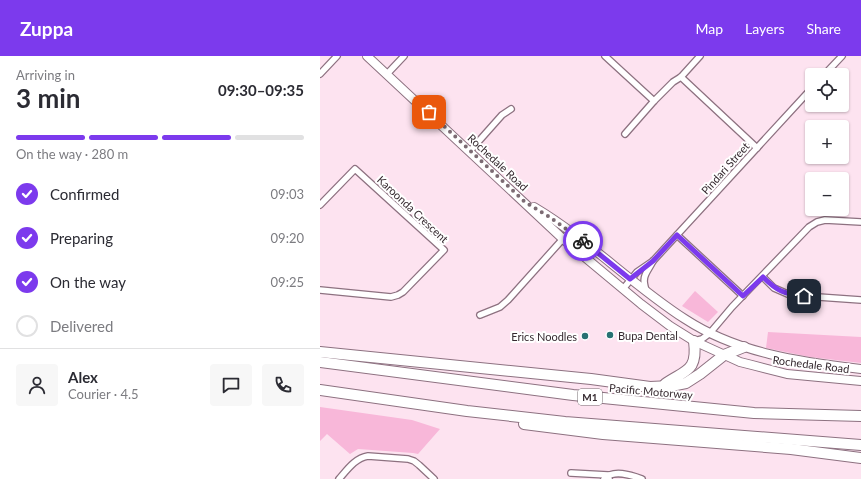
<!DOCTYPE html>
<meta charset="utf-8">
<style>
body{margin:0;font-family:Lato,sans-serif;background:#f7f7f7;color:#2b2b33;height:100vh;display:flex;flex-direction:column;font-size:15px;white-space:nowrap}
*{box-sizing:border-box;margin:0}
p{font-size:13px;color:#7c7c81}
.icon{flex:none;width:22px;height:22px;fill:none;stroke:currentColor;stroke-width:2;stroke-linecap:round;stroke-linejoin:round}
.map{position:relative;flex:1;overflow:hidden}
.panel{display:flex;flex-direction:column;background:#fff;width:320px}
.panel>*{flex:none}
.buttons{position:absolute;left:485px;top:12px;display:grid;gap:8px}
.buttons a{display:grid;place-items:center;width:44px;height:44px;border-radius:4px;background:#fff;box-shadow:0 1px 3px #0004;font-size:20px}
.pin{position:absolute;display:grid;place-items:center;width:34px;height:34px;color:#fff;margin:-17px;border-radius:8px;box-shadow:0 2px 6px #0006}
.courier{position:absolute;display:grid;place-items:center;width:40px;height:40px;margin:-20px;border:3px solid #7c3aed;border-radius:50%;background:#fff;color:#222;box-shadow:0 1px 5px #0007}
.summary em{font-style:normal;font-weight:700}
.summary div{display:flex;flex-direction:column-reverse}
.summary{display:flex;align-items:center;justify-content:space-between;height:68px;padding:0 16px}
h1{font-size:26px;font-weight:700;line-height:30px}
.bar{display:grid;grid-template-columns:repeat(4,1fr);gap:6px 4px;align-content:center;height:48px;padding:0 16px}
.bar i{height:5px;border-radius:3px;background:#e1e1e2}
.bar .current{background:#7c3aed}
.bar p{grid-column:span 4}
.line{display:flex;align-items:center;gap:10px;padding:0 16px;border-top:1px solid #e1e1e2}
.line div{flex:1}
.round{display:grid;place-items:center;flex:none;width:42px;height:42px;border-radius:4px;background:#f7f7f7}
ol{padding:0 16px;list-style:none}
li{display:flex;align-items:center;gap:12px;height:44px}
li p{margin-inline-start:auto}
li .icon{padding:4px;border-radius:50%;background:#7c3aed;color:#fff;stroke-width:4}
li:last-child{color:#7c7c81}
li i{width:22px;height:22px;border:2px solid #e1e1e2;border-radius:50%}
header{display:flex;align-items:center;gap:24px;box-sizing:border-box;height:56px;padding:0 20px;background:#7c3aed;color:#fff}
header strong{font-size:19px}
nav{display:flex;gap:22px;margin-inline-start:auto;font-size:14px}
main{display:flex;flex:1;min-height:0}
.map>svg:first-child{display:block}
.green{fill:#f8b7d9}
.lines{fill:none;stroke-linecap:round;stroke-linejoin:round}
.street-casing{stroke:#8d7180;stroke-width:8}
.secondary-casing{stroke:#8d7180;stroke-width:10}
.highway-casing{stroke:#8d7180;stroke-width:12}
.street{stroke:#fff;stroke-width:5.5}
.secondary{stroke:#fff;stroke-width:8}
.highway{stroke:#fff;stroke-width:10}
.done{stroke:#7c6b73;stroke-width:4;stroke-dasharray:0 7.2}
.route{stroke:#7c3aed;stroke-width:5}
.poi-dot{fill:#277273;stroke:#fff;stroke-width:1.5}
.labels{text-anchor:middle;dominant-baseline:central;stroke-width:4;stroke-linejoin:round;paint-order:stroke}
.shield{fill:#fff;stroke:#726a6e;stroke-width:1}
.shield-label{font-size:10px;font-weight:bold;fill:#362a30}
.street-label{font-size:11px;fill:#362a30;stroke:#fff}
.poi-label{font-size:11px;fill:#362a30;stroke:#fff;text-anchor:start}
</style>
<header>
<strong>Zuppa</strong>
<nav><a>Map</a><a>Layers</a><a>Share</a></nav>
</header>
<main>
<section class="panel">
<div class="summary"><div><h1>3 min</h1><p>Arriving in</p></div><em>09:30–09:35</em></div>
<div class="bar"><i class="current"></i><i class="current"></i><i class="current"></i><i></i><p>On the way · 280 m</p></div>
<ol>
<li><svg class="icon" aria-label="check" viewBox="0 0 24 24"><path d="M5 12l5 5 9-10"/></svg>Confirmed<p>09:03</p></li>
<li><svg class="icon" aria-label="check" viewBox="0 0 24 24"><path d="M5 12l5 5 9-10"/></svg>Preparing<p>09:20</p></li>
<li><svg class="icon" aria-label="check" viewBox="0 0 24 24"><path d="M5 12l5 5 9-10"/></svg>On the way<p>09:25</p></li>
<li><i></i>Delivered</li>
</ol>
<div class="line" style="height:72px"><a class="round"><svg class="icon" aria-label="person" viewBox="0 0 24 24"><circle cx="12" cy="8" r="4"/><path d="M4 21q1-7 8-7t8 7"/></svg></a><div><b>Alex</b><p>Courier · 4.5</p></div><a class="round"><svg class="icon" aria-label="chat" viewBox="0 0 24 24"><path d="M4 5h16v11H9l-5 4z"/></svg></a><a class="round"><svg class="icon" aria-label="phone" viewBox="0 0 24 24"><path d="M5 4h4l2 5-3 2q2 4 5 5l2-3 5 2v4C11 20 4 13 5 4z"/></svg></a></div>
</section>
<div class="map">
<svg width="541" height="423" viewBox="0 0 541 423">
<rect width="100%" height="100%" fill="#fde3f0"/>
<g class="green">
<path d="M 375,235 L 398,256 L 388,266 L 362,250 Z"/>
<path d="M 448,276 L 541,281 L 541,307 L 490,301 L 446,292 Z"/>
<path d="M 0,351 L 92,364 L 120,373 L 98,398 L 93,397 L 38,393 L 30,398 L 7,378 L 0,385 Z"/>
</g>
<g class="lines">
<defs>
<g id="street">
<path d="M 285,0 L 334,45"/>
<path d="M 0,18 L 17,0"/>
<path d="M 67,18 L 84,0"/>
<path d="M 504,19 L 522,0"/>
<path d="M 361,21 L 437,92"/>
<path d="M 305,78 L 334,45 L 353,26 L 361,21 L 380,0"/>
<path d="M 150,95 L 182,59 L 191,53"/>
<path d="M 0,149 L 35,113 L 124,194 L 83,236 L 78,239 L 71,241 L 0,234"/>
<path d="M 357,179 L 423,240"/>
<path d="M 443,221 L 454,232 L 470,239 L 541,244"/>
<path d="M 303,233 L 317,216 L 333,205 L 492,32"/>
<path d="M 326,234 C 321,220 327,217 333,205"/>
<path d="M 160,259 L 180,251 L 188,244 L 250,175"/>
<path d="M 374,285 L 382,283 L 390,277 L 412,251 L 489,171 L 497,166 L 505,164 L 541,166"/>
<path d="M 251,417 L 288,419 L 289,423"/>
<path d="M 19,423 C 27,414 35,402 48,400 L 88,403 L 94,405 L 99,409 L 114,423"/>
<path d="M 284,423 C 293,413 311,419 322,423"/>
</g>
<g id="secondary">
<path d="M 47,0 L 243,183 L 321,248 L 350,270 L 374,285 L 420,306 L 432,309 L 467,318 L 541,325"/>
<path d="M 214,151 C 268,183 312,229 365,263 C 417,297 480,306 541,313"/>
</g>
<g id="highway">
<path d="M 0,296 L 271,323 L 330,331 L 351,330 L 366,327 L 380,318 L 404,299 L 424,291"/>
<path d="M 0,306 L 253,339 L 434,357 L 541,360"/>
<path d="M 345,328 C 365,314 378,316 374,285"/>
<path d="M 0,334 L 147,355 L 245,366 L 541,389"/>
<path d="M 204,368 L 283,378 L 471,393 L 541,402"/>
</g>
</defs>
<use href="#street" class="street-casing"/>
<use href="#secondary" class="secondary-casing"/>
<use href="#highway" class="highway-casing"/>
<use href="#street" class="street"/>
<use href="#secondary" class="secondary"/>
<use href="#highway" class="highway"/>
</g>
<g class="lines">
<path class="done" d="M 109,56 L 205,146 L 228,160 L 263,185"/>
<path class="route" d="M 263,185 L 310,223 L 333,205 L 357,179 L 423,240 L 443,221 C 457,235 464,238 484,240"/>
</g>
<g class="poi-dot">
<circle cx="290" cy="279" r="4"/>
<circle cx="265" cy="280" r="4"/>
</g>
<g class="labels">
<rect class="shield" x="258" y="333" width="24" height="16" rx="3"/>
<g class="shield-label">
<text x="270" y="341">M1</text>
</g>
<g class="street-label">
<text transform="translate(178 106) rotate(43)">Rochedale Road</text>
<text transform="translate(405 112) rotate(-48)">Pindari Street</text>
<text transform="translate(93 153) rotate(43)">Karoonda Crescent</text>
<text transform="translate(491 308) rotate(7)">Rochedale Road</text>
<text transform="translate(331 335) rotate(5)">Pacific Motorway</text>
</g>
<g class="poi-label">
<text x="298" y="279">Bupa Dental</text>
<text x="257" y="280" text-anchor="end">Erics Noodles</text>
</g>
</g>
</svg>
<div class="buttons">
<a><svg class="icon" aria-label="locate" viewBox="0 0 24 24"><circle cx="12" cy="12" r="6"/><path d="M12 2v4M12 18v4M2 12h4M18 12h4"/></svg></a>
<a>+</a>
<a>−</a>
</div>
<div class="pin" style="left:109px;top:56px;background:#ea580c"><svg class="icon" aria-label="bag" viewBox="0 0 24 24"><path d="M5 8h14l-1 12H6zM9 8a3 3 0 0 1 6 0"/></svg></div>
<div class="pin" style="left:484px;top:240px;background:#1f2937"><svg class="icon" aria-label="home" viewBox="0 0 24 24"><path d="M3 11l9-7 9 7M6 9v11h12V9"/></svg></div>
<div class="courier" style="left:263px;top:185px"><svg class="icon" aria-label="bike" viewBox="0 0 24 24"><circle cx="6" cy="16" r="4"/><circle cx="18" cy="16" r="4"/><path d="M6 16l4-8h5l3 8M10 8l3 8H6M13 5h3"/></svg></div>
</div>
</main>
